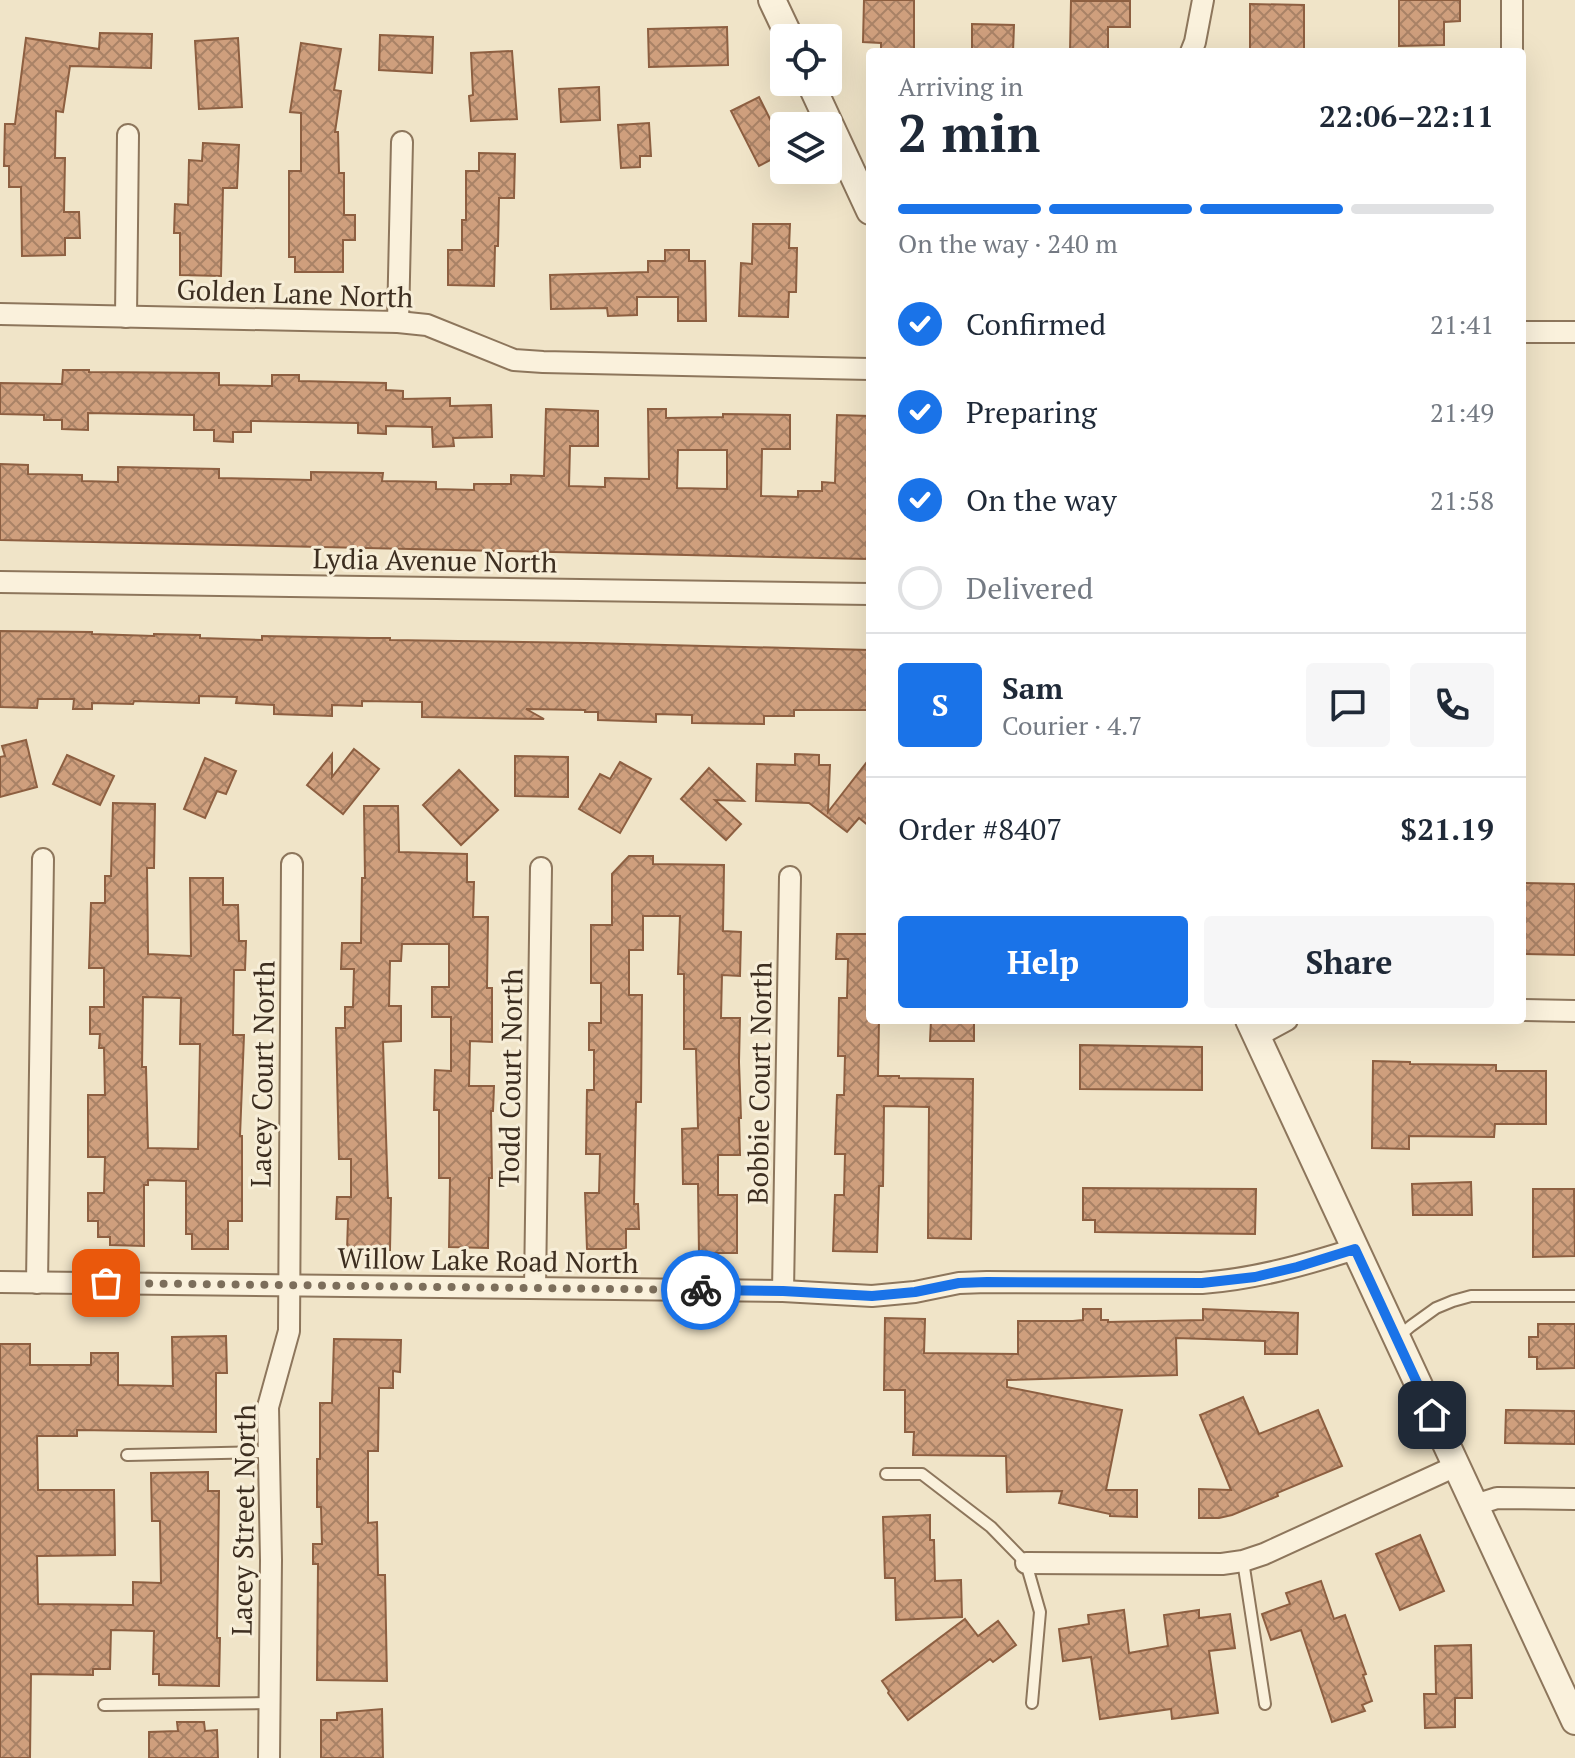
<!DOCTYPE html>
<meta charset="utf-8">
<style>
body{margin:0;font-family:"PT Serif",serif;background:#f6f6f7;color:#1f2937;height:100vh;display:flex;flex-direction:column;font-size:30px;white-space:nowrap}
*{box-sizing:border-box;margin:0}
p{font-size:26px;color:#747a83}
.icon{flex:none;width:44px;height:44px;fill:none;stroke:currentColor;stroke-width:2;stroke-linecap:round;stroke-linejoin:round}
.map{position:relative;flex:1;overflow:hidden}
.side{position:absolute;left:866px;top:48px;width:660px;height:976px;display:flex;flex-direction:column;background:#fff;border-radius:8px;box-shadow:0 8px 32px #0002}
.side>*{flex:none}
.buttons{position:absolute;left:770px;top:24px;display:grid;gap:16px}
.buttons a{display:grid;place-items:center;width:72px;height:72px;border-radius:8px;background:#fff;box-shadow:0 8px 32px #0002;font-size:40px}
.pin{position:absolute;display:grid;place-items:center;width:68px;height:68px;color:#fff;margin:-34px;border-radius:16px;box-shadow:0 4px 12px #0006}
.courier{position:absolute;display:grid;place-items:center;width:80px;height:80px;margin:-40px;border:6px solid #1a73e8;border-radius:50%;background:#fff;color:#222;box-shadow:0 2px 10px #0007}
.overview em{font-style:normal;font-weight:600}
.overview div{display:flex;flex-direction:column-reverse}
.overview{display:flex;align-items:center;justify-content:space-between;height:136px;padding:0 32px}
h1{font-size:52px;font-weight:600;line-height:60px}
.bar{display:grid;grid-template-columns:repeat(4,1fr);gap:12px 8px;align-content:center;height:96px;padding:0 32px}
.bar i{height:10px;border-radius:6px;background:#e0e1e3}
.bar .on{background:#1a73e8}
.bar p{grid-column:span 4}
.line{display:flex;align-items:center;gap:20px;padding:0 32px;border-top:2px solid #e0e1e3}
.line div{flex:1}
.round{display:grid;place-items:center;flex:none;width:84px;height:84px;border-radius:8px;background:#f6f6f7}
ol{padding:0 32px;list-style:none}
li{display:flex;align-items:center;gap:24px;height:88px}
li p{margin-inline-start:auto}
li .icon{padding:8px;border-radius:50%;background:#1a73e8;color:#fff;stroke-width:4}
li:last-child{color:#747a83}
li i{width:44px;height:44px;border:4px solid #e0e1e3;border-radius:50%}
.button{display:flex;gap:16px;margin-top:auto;padding:16px 32px}
.button a{flex:1;height:92px;border-radius:8px;background:#1a73e8;color:#fff;font-size:32px;font-weight:600;line-height:92px;text-align:center}
.button a+a{background:#f6f6f7;color:#1f2937}
.map>svg:first-child{display:block}
.building{fill:url(#building-cross-hatch);stroke:#8d5f41;stroke-width:2;fill-rule:evenodd}
.lines{fill:none;stroke-linecap:round;stroke-linejoin:round}
.service-casing{stroke:#8d765c;stroke-width:14}
.minor-casing{stroke:#8d765c;stroke-width:24}
.tertiary-casing{stroke:#8d765c;stroke-width:30}
.service{stroke:#faf1dc;stroke-width:10}
.minor{stroke:#faf1dc;stroke-width:20}
.tertiary{stroke:#faf1dc;stroke-width:26}
.done{stroke:#7c6e5b;stroke-width:8;stroke-dasharray:0 14.4}
.route{stroke:#1a73e8;stroke-width:10}
.labels{text-anchor:middle;dominant-baseline:central;stroke-width:6;stroke-linejoin:round;paint-order:stroke}
.street-label{font-size:28px;fill:#3d2e20;stroke:#f7eed8}
</style>
<div class="map">
<svg width="1575" height="1758" viewBox="0 0 1575 1758">
<defs>
<pattern id="building-cross-hatch" width="8" height="8" patternUnits="userSpaceOnUse" patternTransform="scale(2)"><rect width="8" height="8" fill="#cf9f7d"/><path d="M0 0l8 8M0 8l8-8" fill="none" stroke="#a98266"/></pattern>
</defs>
<rect width="100%" height="100%" fill="#f0e4c8"/>
<g class="building">
<path d="M 864,0 L 914,0 L 914,52 L 881,52 L 881,43 L 863,42 Z"/>
<path d="M 1399,0 L 1460,0 L 1460,21 L 1444,22 L 1444,45 L 1399,46 Z"/>
<path d="M 1071,1 L 1130,1 L 1130,27 L 1108,27 L 1108,52 L 1070,52 Z"/>
<path d="M 1250,4 L 1304,5 L 1304,52 L 1250,52 Z"/>
<path d="M 972,24 L 1014,25 L 1013,52 L 972,52 Z"/>
<path d="M 727,27 L 728,65 L 649,67 L 648,29 Z"/>
<path d="M 100,33 L 152,34 L 151,68 L 70,66 L 63,112 L 56,111 L 55,158 L 65,158 L 64,212 L 79,212 L 80,238 L 65,238 L 65,255 L 22,256 L 21,187 L 9,187 L 9,166 L 4,166 L 5,124 L 15,124 L 26,38 L 99,49 Z"/>
<path d="M 380,35 L 433,37 L 432,73 L 379,70 Z"/>
<path d="M 238,38 L 242,107 L 199,109 L 195,41 Z"/>
<path d="M 301,43 L 341,49 L 334,90 L 341,91 L 335,132 L 338,132 L 339,173 L 344,173 L 344,215 L 355,215 L 355,240 L 343,240 L 343,272 L 295,272 L 295,257 L 289,257 L 289,171 L 301,171 L 301,113 L 290,112 Z"/>
<path d="M 512,51 L 517,119 L 471,121 L 469,96 L 473,95 L 471,53 Z"/>
<path d="M 599,87 L 600,120 L 561,122 L 559,89 Z"/>
<path d="M 759,97 L 784,147 L 784,153 L 759,166 L 731,111 Z"/>
<path d="M 649,123 L 651,156 L 640,156 L 640,167 L 621,168 L 618,125 Z"/>
<path d="M 203,143 L 239,145 L 237,188 L 223,188 L 221,276 L 180,275 L 180,233 L 174,233 L 175,204 L 188,205 L 189,160 L 202,161 Z"/>
<path d="M 479,153 L 515,154 L 514,198 L 499,198 L 498,246 L 495,246 L 494,286 L 448,285 L 448,250 L 462,250 L 462,220 L 466,220 L 466,171 L 479,171 Z"/>
<path d="M 753,224 L 790,224 L 789,248 L 797,248 L 796,292 L 789,292 L 788,317 L 739,316 L 741,263 L 752,264 Z"/>
<path d="M 665,250 L 689,250 L 689,261 L 705,261 L 706,321 L 678,321 L 678,297 L 637,297 L 637,315 L 608,316 L 607,308 L 551,309 L 550,275 L 648,272 L 648,261 L 665,261 Z"/>
<path d="M 63,370 L 89,370 L 89,372 L 219,373 L 219,385 L 272,386 L 272,375 L 299,375 L 299,381 L 386,383 L 386,390 L 403,391 L 403,399 L 450,398 L 450,406 L 491,405 L 492,437 L 453,438 L 454,446 L 433,447 L 432,427 L 386,426 L 386,434 L 358,433 L 358,423 L 251,421 L 251,432 L 233,432 L 233,442 L 214,441 L 214,430 L 194,430 L 194,415 L 88,413 L 88,430 L 62,429 L 62,420 L 44,420 L 44,415 L 0,414 L 0,383 L 62,384 Z"/>
<path d="M 546,409 L 598,411 L 598,446 L 570,446 L 569,486 L 605,487 L 605,478 L 649,479 L 648,409 L 666,409 L 666,418 L 723,417 L 723,414 L 790,415 L 790,449 L 762,449 L 761,496 L 798,497 L 798,491 L 822,491 L 822,482 L 835,483 L 837,415 L 870,416 L 868,559 L 0,540 L 0,464 L 28,465 L 28,474 L 82,475 L 82,481 L 118,482 L 118,467 L 219,469 L 219,478 L 268,479 L 311,480 L 311,472 L 383,473 L 382,481 L 436,482 L 436,489 L 474,490 L 474,484 L 511,484 L 511,475 L 544,476 ZM 678,450 L 727,450 L 727,489 L 677,488 Z"/>
<path d="M 0,631 L 92,632 L 92,634 L 154,636 L 154,634 L 200,635 L 200,638 L 262,640 L 262,636 L 370,638 L 390,638 L 390,640 L 587,643 L 870,650 L 870,710 L 794,710 L 794,716 L 764,716 L 764,724 L 692,723 L 692,715 L 656,714 L 656,722 L 598,720 L 598,712 L 585,712 L 585,710 L 526,709 L 544,719 L 422,717 L 422,702 L 362,701 L 362,706 L 332,705 L 332,716 L 274,714 L 274,705 L 236,703 L 237,697 L 199,696 L 199,703 L 134,701 L 133,704 L 92,703 L 92,709 L 73,709 L 74,699 L 38,699 L 37,708 L 0,707 Z"/>
<path d="M 26,740 L 37,787 L 0,797 L 0,757 L 5,756 L 2,746 Z"/>
<path d="M 354,749 L 379,769 L 343,814 L 307,785 L 332,754 L 332,777 Z"/>
<path d="M 795,754 L 819,755 L 819,765 L 830,765 L 828,812 L 870,758 L 870,827 L 859,818 L 847,832 L 809,803 L 756,801 L 757,764 L 795,765 Z"/>
<path d="M 67,755 L 114,776 L 100,805 L 53,784 Z"/>
<path d="M 515,756 L 568,757 L 568,797 L 515,796 Z"/>
<path d="M 205,758 L 236,771 L 226,794 L 217,791 L 205,818 L 184,809 Z"/>
<path d="M 620,762 L 651,779 L 620,833 L 579,809 L 600,774 L 610,779 Z"/>
<path d="M 709,768 L 744,801 L 715,800 L 741,824 L 726,840 L 681,799 Z"/>
<path d="M 459,770 L 498,810 L 461,845 L 423,805 Z"/>
<path d="M 113,803 L 155,804 L 154,868 L 147,868 L 148,954 L 191,956 L 190,878 L 223,878 L 223,905 L 238,905 L 239,941 L 246,941 L 245,970 L 234,970 L 233,1035 L 244,1035 L 240,1136 L 242,1136 L 242,1221 L 228,1221 L 228,1249 L 192,1249 L 192,1234 L 186,1234 L 186,1181 L 148,1180 L 148,1185 L 144,1185 L 144,1246 L 110,1245 L 110,1237 L 98,1237 L 98,1221 L 88,1221 L 88,1193 L 104,1193 L 105,1157 L 88,1157 L 88,1095 L 105,1095 L 104,1048 L 99,1048 L 100,1034 L 90,1034 L 90,1007 L 104,1007 L 104,968 L 89,968 L 91,903 L 105,903 L 105,876 L 111,876 ZM 143,997 L 181,998 L 180,1044 L 200,1044 L 198,1149 L 148,1148 L 146,1067 L 142,1067 Z"/>
<path d="M 364,806 L 398,806 L 399,852 L 467,854 L 467,882 L 474,882 L 473,917 L 488,917 L 487,988 L 492,988 L 492,1042 L 470,1041 L 469,1086 L 494,1086 L 493,1111 L 491,1111 L 492,1178 L 489,1178 L 488,1248 L 449,1247 L 450,1178 L 439,1178 L 439,1110 L 434,1110 L 435,1070 L 451,1071 L 451,1017 L 432,1017 L 432,987 L 449,987 L 449,944 L 402,944 L 401,961 L 390,961 L 389,1006 L 401,1006 L 401,1041 L 383,1042 L 388,1198 L 391,1198 L 390,1250 L 347,1250 L 348,1219 L 336,1219 L 337,1197 L 351,1197 L 351,1159 L 339,1159 L 336,1028 L 345,1028 L 345,1007 L 353,1007 L 354,969 L 341,969 L 342,943 L 361,943 L 362,878 L 365,878 Z"/>
<path d="M 629,856 L 653,856 L 653,864 L 724,865 L 723,931 L 741,932 L 740,976 L 722,975 L 721,1018 L 740,1018 L 739,1062 L 741,1118 L 739,1118 L 740,1155 L 718,1155 L 718,1195 L 737,1195 L 737,1253 L 699,1253 L 698,1184 L 683,1184 L 682,1129 L 698,1128 L 696,1049 L 684,1049 L 684,974 L 678,974 L 680,916 L 643,916 L 643,950 L 629,950 L 629,995 L 642,995 L 641,1102 L 636,1102 L 634,1204 L 638,1204 L 639,1229 L 626,1229 L 626,1249 L 587,1249 L 585,1193 L 599,1193 L 600,1154 L 586,1154 L 587,1090 L 594,1090 L 594,1050 L 589,1050 L 589,1023 L 601,1023 L 601,983 L 591,983 L 591,925 L 612,925 L 612,874 Z"/>
<path d="M 1522,883 L 1575,884 L 1575,955 L 1522,954 Z"/>
<path d="M 837,934 L 870,934 L 870,1020 L 879,1020 L 878,1076 L 899,1076 L 899,1078 L 973,1079 L 971,1239 L 928,1238 L 929,1107 L 884,1106 L 883,1186 L 879,1186 L 877,1252 L 833,1251 L 835,1195 L 844,1195 L 845,1154 L 835,1154 L 837,1095 L 844,1095 L 845,1056 L 838,1056 L 839,998 L 847,998 L 848,959 L 836,959 Z"/>
<path d="M 931,1020 L 974,1020 L 974,1041 L 930,1041 Z"/>
<path d="M 1080,1045 L 1202,1047 L 1202,1090 L 1080,1089 Z"/>
<path d="M 1373,1061 L 1410,1062 L 1410,1064 L 1496,1065 L 1496,1071 L 1546,1071 L 1546,1124 L 1495,1124 L 1494,1137 L 1409,1136 L 1409,1149 L 1372,1148 Z"/>
<path d="M 1471,1182 L 1472,1215 L 1413,1215 L 1412,1184 Z"/>
<path d="M 1083,1188 L 1256,1189 L 1255,1234 L 1095,1232 L 1095,1220 L 1083,1220 Z"/>
<path d="M 1533,1189 L 1574,1189 L 1575,1256 L 1533,1257 Z"/>
<path d="M 1083,1309 L 1101,1309 L 1101,1320 L 1108,1320 L 1108,1322 L 1203,1320 L 1203,1309 L 1298,1313 L 1297,1354 L 1265,1354 L 1265,1341 L 1176,1338 L 1177,1375 L 1007,1380 L 1007,1387 L 1122,1410 L 1106,1490 L 1137,1490 L 1137,1517 L 1110,1516 L 1110,1514 L 1059,1503 L 1062,1491 L 1007,1492 L 1006,1456 L 913,1455 L 914,1432 L 905,1432 L 905,1390 L 884,1390 L 885,1318 L 925,1319 L 924,1353 L 1018,1354 L 1018,1321 L 1073,1321 L 1083,1320 Z"/>
<path d="M 1538,1324 L 1575,1324 L 1575,1368 L 1537,1369 L 1537,1357 L 1529,1357 L 1529,1337 L 1538,1337 Z"/>
<path d="M 226,1336 L 227,1373 L 216,1373 L 216,1432 L 77,1430 L 77,1436 L 37,1436 L 38,1490 L 114,1490 L 115,1555 L 37,1556 L 38,1604 L 133,1605 L 133,1582 L 161,1583 L 160,1521 L 152,1521 L 151,1473 L 208,1472 L 208,1491 L 219,1491 L 217,1638 L 220,1638 L 219,1686 L 159,1685 L 159,1674 L 153,1674 L 154,1631 L 111,1630 L 110,1669 L 93,1669 L 93,1675 L 31,1674 L 30,1758 L 0,1758 L 0,1344 L 30,1344 L 30,1365 L 91,1365 L 91,1353 L 118,1353 L 118,1385 L 173,1386 L 172,1337 Z"/>
<path d="M 334,1339 L 401,1340 L 400,1372 L 393,1371 L 393,1388 L 379,1388 L 378,1451 L 368,1451 L 368,1523 L 377,1522 L 378,1575 L 385,1575 L 387,1681 L 317,1680 L 318,1564 L 313,1564 L 313,1544 L 322,1544 L 321,1507 L 317,1507 L 317,1459 L 320,1459 L 320,1403 L 332,1403 Z"/>
<path d="M 1243,1397 L 1259,1434 L 1318,1410 L 1342,1466 L 1277,1493 L 1278,1496 L 1232,1515 L 1219,1518 L 1199,1518 L 1199,1489 L 1231,1490 L 1200,1415 Z"/>
<path d="M 1506,1410 L 1575,1411 L 1575,1444 L 1505,1443 Z"/>
<path d="M 930,1515 L 930,1540 L 934,1540 L 935,1581 L 961,1580 L 962,1617 L 896,1620 L 895,1578 L 885,1578 L 883,1517 Z"/>
<path d="M 1420,1535 L 1444,1591 L 1400,1610 L 1376,1554 Z"/>
<path d="M 1321,1581 L 1334,1619 L 1345,1615 L 1366,1674 L 1363,1675 L 1372,1701 L 1362,1705 L 1365,1711 L 1332,1722 L 1301,1630 L 1271,1640 L 1262,1614 L 1290,1604 L 1286,1593 Z"/>
<path d="M 1124,1610 L 1129,1653 L 1168,1646 L 1164,1615 L 1199,1610 L 1199,1618 L 1230,1614 L 1235,1648 L 1209,1651 L 1218,1713 L 1172,1719 L 1171,1709 L 1100,1719 L 1091,1657 L 1063,1661 L 1059,1629 L 1089,1624 L 1088,1615 Z"/>
<path d="M 965,1619 L 978,1636 L 998,1621 L 1016,1645 L 993,1662 L 990,1659 L 908,1720 L 888,1693 L 889,1691 L 882,1681 Z"/>
<path d="M 1471,1645 L 1472,1698 L 1455,1698 L 1455,1727 L 1425,1728 L 1424,1694 L 1436,1694 L 1435,1646 Z"/>
<path d="M 382,1709 L 383,1758 L 321,1758 L 321,1720 L 337,1720 L 337,1713 Z"/>
<path d="M 177,1722 L 204,1722 L 205,1731 L 217,1730 L 218,1758 L 149,1758 L 149,1732 L 178,1731 Z"/>
</g>
<g class="lines">
<defs>
<g id="service">
<path d="M 1398,1337 L 1411,1326 L 1436,1308 L 1453,1301 L 1471,1296 L 1575,1296"/>
<path d="M 127,1455 L 269,1452"/>
<path d="M 886,1474 L 922,1474 L 991,1527 L 1026,1563 L 1040,1612 L 1032,1703"/>
<path d="M 1243,1561 L 1265,1704"/>
<path d="M 104,1705 L 270,1703"/>
</g>
<g id="minor">
<path d="M 1191,52 L 1195,42 L 1203,0"/>
<path d="M 1512,52 L 1512,0"/>
<path d="M 0,314 L 398,322 L 427,325 L 514,360 L 543,362 L 870,369"/>
<path d="M 126,317 L 128,135"/>
<path d="M 398,322 L 402,142"/>
<path d="M 1522,332 L 1575,332"/>
<path d="M 0,582 L 870,594"/>
<path d="M 1522,1010 L 1575,1011"/>
<path d="M 1257,1036 L 1287,1020"/>
<path d="M 0,1282 L 783,1291 L 872,1296 L 915,1292 L 959,1283 L 987,1282 L 1202,1283 C 1255,1279 1304,1265 1355,1249"/>
<path d="M 37,1283 L 43,859"/>
<path d="M 535,1288 L 541,868"/>
<path d="M 783,1291 L 790,877"/>
<path d="M 1475,1505 L 1497,1498 L 1575,1499"/>
<path d="M 1026,1563 L 1222,1564 L 1243,1561 L 1264,1554 L 1456,1466"/>
<path d="M 269,1758 L 271,1560 L 268,1407 L 289,1331 L 292,864"/>
</g>
<g id="tertiary">
<path d="M 772,0 L 790,38"/>
<path d="M 810,82 L 870,211"/>
<path d="M 1249,1020 L 1575,1721"/>
</g>
</defs>
<use href="#service" class="service-casing"/>
<use href="#minor" class="minor-casing"/>
<use href="#tertiary" class="tertiary-casing"/>
<use href="#service" class="service"/>
<use href="#minor" class="minor"/>
<use href="#tertiary" class="tertiary"/>
</g>
<g class="lines">
<path class="done" d="M 106,1283 L 701,1290"/>
<path class="route" d="M 701,1290 L 783,1291 L 872,1296 L 915,1292 L 959,1283 L 987,1282 L 1202,1283 L 1255,1277 L 1297,1267 L 1355,1249 L 1432,1415"/>
</g>
<g class="labels">
<g class="street-label">
<text transform="translate(295 293) rotate(2)">Golden Lane North</text>
<text transform="translate(435 560) rotate(1)">Lydia Avenue North</text>
<text transform="translate(262 1074) rotate(-89)">Lacey Court North</text>
<text transform="translate(510 1078) rotate(-89)">Todd Court North</text>
<text transform="translate(759 1083) rotate(-89)">Bobbie Court North</text>
<text transform="translate(488 1260) rotate(1)">Willow Lake Road North</text>
<text transform="translate(243 1520) rotate(-89)">Lacey Street North</text>
</g>
</g>
</svg>
<div class="buttons">
<a><svg class="icon" aria-label="locate" viewBox="0 0 24 24"><circle cx="12" cy="12" r="6"/><path d="M12 2v4M12 18v4M2 12h4M18 12h4"/></svg></a>
<a><svg class="icon" aria-label="layers" viewBox="0 0 24 24"><path d="M12 4l9 5-9 5-9-5zM3 14l9 5 9-5"/></svg></a>
</div>
<div class="pin" style="left:106px;top:1283px;background:#ea580c"><svg class="icon" aria-label="bag" viewBox="0 0 24 24"><path d="M5 8h14l-1 12H6zM9 8a3 3 0 0 1 6 0"/></svg></div>
<div class="pin" style="left:1432px;top:1415px;background:#1f2937"><svg class="icon" aria-label="home" viewBox="0 0 24 24"><path d="M3 11l9-7 9 7M6 9v11h12V9"/></svg></div>
<div class="courier" style="left:701px;top:1290px"><svg class="icon" aria-label="bike" viewBox="0 0 24 24"><circle cx="6" cy="16" r="4"/><circle cx="18" cy="16" r="4"/><path d="M6 16l4-8h5l3 8M10 8l3 8H6M13 5h3"/></svg></div>
<section class="side">
<div class="overview"><div><h1>2 min</h1><p>Arriving in</p></div><em>22:06–22:11</em></div>
<div class="bar"><i class="on"></i><i class="on"></i><i class="on"></i><i></i><p>On the way · 240 m</p></div>
<ol>
<li><svg class="icon" aria-label="check" viewBox="0 0 24 24"><path d="M5 12l5 5 9-10"/></svg>Confirmed<p>21:41</p></li>
<li><svg class="icon" aria-label="check" viewBox="0 0 24 24"><path d="M5 12l5 5 9-10"/></svg>Preparing<p>21:49</p></li>
<li><svg class="icon" aria-label="check" viewBox="0 0 24 24"><path d="M5 12l5 5 9-10"/></svg>On the way<p>21:58</p></li>
<li><i></i>Delivered</li>
</ol>
<div class="line" style="height:144px"><b class="round" style="background:#1a73e8;color:#fff">S</b><div><b>Sam</b><p>Courier · 4.7</p></div><a class="round"><svg class="icon" aria-label="chat" viewBox="0 0 24 24"><path d="M4 5h16v11H9l-5 4z"/></svg></a><a class="round"><svg class="icon" aria-label="phone" viewBox="0 0 24 24"><path d="M5 4h4l2 5-3 2q2 4 5 5l2-3 5 2v4C11 20 4 13 5 4z"/></svg></a></div>
<div class="line" style="height:104px"><div>Order #8407</div><b>$21.19</b></div>
<div class="button"><a>Help</a><a>Share</a></div>
</section>
</div>
